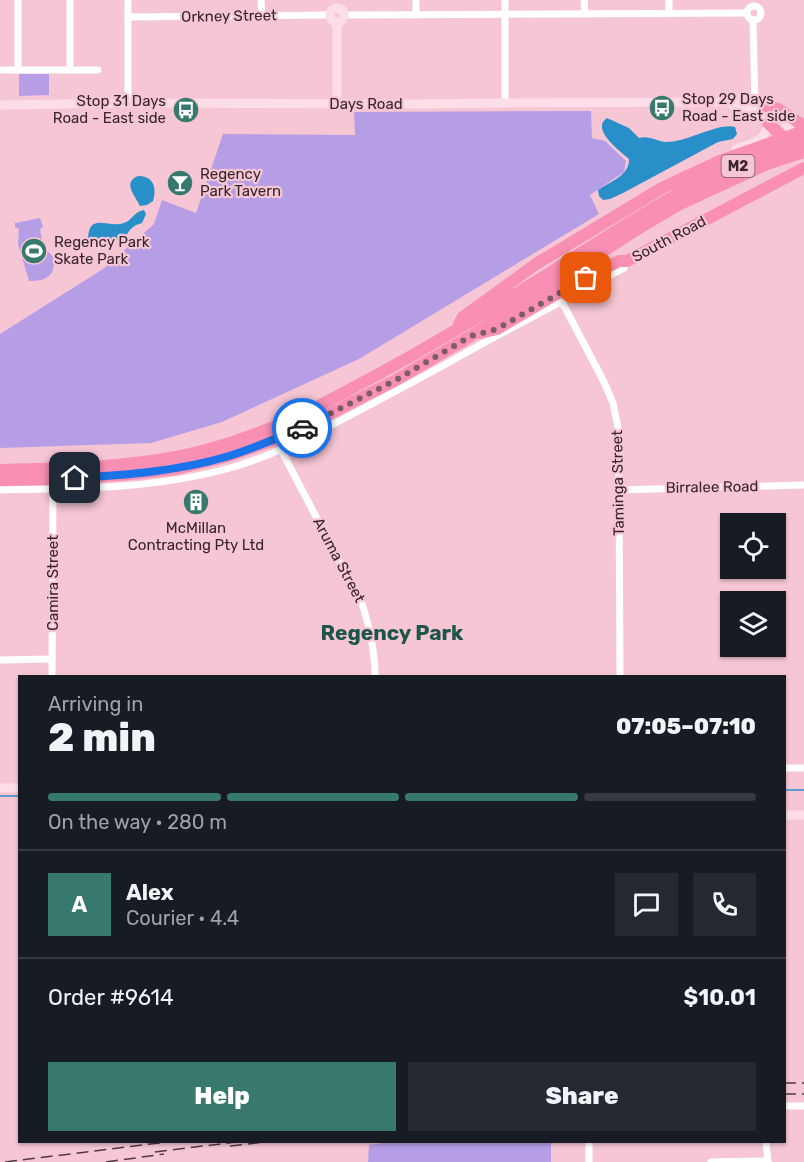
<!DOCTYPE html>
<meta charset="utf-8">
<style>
body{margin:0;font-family:Rubik,sans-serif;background:#242831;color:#f1f3f6;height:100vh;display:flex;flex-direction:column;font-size:22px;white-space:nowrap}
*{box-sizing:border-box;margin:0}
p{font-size:20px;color:#9ea1a6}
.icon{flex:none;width:33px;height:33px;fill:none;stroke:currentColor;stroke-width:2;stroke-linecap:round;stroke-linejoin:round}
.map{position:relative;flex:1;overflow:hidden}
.side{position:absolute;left:18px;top:675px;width:768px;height:468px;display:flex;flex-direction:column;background:#171b24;border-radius:0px;box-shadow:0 2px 4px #0004}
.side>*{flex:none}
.fabs{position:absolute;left:720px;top:513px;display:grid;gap:12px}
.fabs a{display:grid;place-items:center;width:66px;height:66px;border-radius:0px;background:#171b24;box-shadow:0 2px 4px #0004;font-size:30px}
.pin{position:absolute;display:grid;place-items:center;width:51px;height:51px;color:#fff;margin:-26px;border-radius:12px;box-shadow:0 3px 9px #0006}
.courier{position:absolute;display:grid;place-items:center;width:60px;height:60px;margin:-30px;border:4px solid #1a73e8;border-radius:50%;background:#fff;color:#222;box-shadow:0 2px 8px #0007}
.headline em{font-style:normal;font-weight:800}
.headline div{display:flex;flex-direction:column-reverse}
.headline{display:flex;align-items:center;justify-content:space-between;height:102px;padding:0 30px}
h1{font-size:39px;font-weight:800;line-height:45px}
.bar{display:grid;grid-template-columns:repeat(4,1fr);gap:9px 6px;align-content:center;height:72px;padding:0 30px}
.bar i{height:8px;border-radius:4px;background:#363941}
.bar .selected{background:#377a6d}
.bar p{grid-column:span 4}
.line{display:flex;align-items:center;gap:15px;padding:0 30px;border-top:2px solid #363941}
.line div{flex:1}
.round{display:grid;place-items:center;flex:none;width:63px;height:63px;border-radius:0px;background:#242831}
.button{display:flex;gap:12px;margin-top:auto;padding:12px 30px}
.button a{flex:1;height:69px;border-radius:0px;background:#377a6d;color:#fff;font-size:24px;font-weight:800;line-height:69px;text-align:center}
.button a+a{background:#242831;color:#f1f3f6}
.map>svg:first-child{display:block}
.green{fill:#b69ee7}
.water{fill:#288fc9}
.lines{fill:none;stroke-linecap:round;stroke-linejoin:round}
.stream{stroke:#288fc9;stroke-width:1.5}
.street{stroke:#fff;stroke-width:7}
.secondary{stroke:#fddee8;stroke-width:9}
.highway{stroke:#f990b4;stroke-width:12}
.rail{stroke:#503a41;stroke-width:1.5;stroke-dasharray:12 6;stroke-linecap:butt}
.done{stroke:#7a5d66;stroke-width:6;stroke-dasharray:0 10.8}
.route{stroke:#1a73e8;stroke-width:8}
.labels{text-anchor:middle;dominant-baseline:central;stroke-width:4.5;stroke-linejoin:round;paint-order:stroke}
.shield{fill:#f6c6d4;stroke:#70555e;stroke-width:1.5}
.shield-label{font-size:14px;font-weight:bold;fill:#37252b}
.street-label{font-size:15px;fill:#37252b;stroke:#f6c6d4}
.poi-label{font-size:15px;fill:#37252b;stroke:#f6c6d4;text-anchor:start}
.district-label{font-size:21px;font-weight:bold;fill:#1e554b;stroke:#f6c6d4}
</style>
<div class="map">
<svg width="804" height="1162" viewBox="0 0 804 1162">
<rect width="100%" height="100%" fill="#f6c6d4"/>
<g class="green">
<path d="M 19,74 L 49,74 L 49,95 L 19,96 Z"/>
<path d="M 591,111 L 592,138 L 605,141 L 626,161 L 624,172 L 590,195 L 599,214 L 359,359 L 222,422 L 151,443 L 0,448 L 0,334 L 103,269 L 154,224 L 162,200 L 196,213 L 223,134 L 355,135 L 354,112 Z"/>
<path d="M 40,218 L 43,226 L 40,230 L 42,239 L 37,245 C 42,248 49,251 52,256 C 55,260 54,261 54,265 C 52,279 42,281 29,281 L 18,244 L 19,229 L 15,227 L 15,223 Z"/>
<path d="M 389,1142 L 551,1142 L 551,1162 L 368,1162 L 369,1145 Z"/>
</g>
<g class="water">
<path d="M 607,118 L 629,128 L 639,138 C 649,135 656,141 666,142 C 671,142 676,141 680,140 C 695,137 721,123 735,127 L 737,134 L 733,139 L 718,142 L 623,193 L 610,199 L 603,200 L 599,196 L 598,190 C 610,182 630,175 629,159 C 620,151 590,129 607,118 Z"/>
<path d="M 138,176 C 154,176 157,188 153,201 L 147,205 L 140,206 C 135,195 122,183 138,176 Z"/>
<path d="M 144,210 L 146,214 L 142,223 C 133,225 129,230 125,238 C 110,241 102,246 88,239 C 89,211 109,229 124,223 C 133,220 133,212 144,210 Z"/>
</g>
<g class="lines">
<g class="stream">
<path d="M 784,790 L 804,790"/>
<path d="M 0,796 L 20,796"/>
</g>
<g class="street">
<path d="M 18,0 L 18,70"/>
<path d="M 128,0 L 128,103"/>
<path d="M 261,0 L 262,15"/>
<path d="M 416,0 L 416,15"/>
<path d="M 584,0 L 585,14"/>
<path d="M 669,0 L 669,14"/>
<circle cx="754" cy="13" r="7"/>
<path d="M 344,15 L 747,13"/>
<path d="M 128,17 L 330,15"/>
<path d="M 753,20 L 755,107"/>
<path d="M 2,70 L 98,70"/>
<path d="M 70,70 L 70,0"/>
<path d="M 505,103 L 505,0"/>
<path d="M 562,302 L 604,382 L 613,403 L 618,428 L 619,490 L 620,676"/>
<path d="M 281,450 L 362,604 C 370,628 375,651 375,676"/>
<path d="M 0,490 C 77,489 155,489 230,468 C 272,456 309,437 347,417 C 383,398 419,379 455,359 C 511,327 568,299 624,268 L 627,261"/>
<path d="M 619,490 L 804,485"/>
<path d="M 0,660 L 52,659"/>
<path d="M 52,676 L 53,489"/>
<path d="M 784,768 L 804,768"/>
<path d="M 784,1106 L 804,1106"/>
<path d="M 589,1142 L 589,1162"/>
<path d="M 766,1142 L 768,1162"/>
<path d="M 711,1162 L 768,1161"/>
</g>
<g class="secondary">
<circle cx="337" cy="15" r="7"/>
<path d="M 337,22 L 337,104"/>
<path d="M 731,102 L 734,106 L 755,114 L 768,123 C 765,143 753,142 736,149"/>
<path d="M 0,105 L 128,103 L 422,104 L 505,103 L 731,102 L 735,99 C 757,103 774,109 789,127"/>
<path d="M 0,788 L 20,788"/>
<path d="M 784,815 L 804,815"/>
</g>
<g class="highway">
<path d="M 765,106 L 778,109 L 804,126"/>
<path d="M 768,123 L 789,143"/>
<path d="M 459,324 L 463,317 L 536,264 L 662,188 L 720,161 L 804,131"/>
<path d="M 480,333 L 497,329 L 553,296 L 619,261 L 627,261 L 804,168"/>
<path d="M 0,470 C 52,469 106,468 158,460 C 193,455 230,444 263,431 C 297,419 328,401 360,384 C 426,349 489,311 551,272 C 604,239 655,204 711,177 C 741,162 773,152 804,142"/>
<path d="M 0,480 L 52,479 L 121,475 L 176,469 L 228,456 L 276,439 L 304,427 L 396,380 L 471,336 L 644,225 L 680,204 L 767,164 L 804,152"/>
</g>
<g class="rail">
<path d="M 784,1083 L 804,1083"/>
<path d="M 784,1094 L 804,1094"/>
<path d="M 230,1146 L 265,1142"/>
<path d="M 155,1152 L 236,1142"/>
<path d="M 5,1162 L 167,1142"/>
<path d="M 106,1162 L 164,1154"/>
</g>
</g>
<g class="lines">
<path class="done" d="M 302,428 L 396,380 L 471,336 L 497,329 L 586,278"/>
<path class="route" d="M 75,478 C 127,475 179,471 229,456 C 254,448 278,438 302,428"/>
</g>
<defs>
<symbol id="bus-disc" viewBox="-11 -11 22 22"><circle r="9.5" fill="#377a6d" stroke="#f6c6d4"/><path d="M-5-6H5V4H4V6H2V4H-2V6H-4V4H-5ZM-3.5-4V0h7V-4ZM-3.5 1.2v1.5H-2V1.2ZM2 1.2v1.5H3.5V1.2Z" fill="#fff"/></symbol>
<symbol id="bar-disc" viewBox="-11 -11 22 22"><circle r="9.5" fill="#377a6d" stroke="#f6c6d4"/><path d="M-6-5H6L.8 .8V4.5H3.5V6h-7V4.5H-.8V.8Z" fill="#fff"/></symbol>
<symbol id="stadium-disc" viewBox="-11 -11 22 22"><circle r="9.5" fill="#377a6d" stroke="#f6c6d4"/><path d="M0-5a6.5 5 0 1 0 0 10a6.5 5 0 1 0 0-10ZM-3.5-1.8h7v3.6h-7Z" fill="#fff"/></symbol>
<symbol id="building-disc" viewBox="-11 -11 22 22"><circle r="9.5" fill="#377a6d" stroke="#f6c6d4"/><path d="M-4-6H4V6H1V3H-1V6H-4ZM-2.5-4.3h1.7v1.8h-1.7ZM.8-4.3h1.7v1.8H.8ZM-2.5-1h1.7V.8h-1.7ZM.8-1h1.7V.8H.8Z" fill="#fff"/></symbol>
</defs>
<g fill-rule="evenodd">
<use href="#bus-disc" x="647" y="93" width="30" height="30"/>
<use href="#bus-disc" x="171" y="95" width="30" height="30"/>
<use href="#bar-disc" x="165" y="168" width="30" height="30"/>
<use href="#stadium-disc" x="19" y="236" width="30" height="30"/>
<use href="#building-disc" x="181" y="487" width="30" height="30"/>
</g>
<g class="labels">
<rect class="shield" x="721.5" y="155" width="33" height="22" rx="4.5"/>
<g class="shield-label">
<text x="738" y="166">M2</text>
</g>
<g class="street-label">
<text transform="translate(229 16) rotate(-1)">Orkney Street</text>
<text x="366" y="104">Days Road</text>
<text transform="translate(669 239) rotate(-28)">South Road</text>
<text transform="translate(618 483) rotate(-91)">Taminga Street</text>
<text transform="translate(712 487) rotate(-1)">Birralee Road</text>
<text transform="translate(339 560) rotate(62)">Aruma Street</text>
<text transform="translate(53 583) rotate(-90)">Camira Street</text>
</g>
<g class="poi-label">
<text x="682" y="99">Stop 29 Days<tspan x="682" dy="17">Road - East side</tspan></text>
<text x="166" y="101" text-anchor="end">Stop 31 Days<tspan x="166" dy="17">Road - East side</tspan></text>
<text x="200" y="174">Regency<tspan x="200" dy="17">Park Tavern</tspan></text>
<text x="54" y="242">Regency Park<tspan x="54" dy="17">Skate Park</tspan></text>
<text x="196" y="528" text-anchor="middle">McMillan<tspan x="196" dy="17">Contracting Pty Ltd</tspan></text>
</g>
<g class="district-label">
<text x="392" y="632">Regency Park</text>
</g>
</g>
</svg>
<div class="fabs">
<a><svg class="icon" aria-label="locate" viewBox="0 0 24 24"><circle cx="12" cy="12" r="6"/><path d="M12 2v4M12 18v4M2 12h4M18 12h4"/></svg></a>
<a><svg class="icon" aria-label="layers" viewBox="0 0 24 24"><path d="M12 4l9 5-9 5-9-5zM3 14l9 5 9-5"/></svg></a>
</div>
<div class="pin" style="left:586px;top:278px;background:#ea580c"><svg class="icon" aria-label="bag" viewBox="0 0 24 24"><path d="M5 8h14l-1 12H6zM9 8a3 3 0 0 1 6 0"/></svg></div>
<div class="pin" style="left:75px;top:478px;background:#1f2937"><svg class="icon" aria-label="home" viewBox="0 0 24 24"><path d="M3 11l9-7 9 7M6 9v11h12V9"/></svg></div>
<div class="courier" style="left:302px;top:428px"><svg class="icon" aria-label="car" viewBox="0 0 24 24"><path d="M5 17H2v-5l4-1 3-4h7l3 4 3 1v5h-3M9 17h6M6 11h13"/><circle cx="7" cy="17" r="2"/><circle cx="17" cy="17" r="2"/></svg></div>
<section class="side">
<div class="headline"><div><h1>2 min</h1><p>Arriving in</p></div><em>07:05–07:10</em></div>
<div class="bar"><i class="selected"></i><i class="selected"></i><i class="selected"></i><i></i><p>On the way · 280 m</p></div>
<div class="line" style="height:108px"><b class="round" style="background:#377a6d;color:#fff">A</b><div><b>Alex</b><p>Courier · 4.4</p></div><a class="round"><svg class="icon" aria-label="chat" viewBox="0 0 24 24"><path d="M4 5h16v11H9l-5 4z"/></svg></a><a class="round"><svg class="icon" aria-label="phone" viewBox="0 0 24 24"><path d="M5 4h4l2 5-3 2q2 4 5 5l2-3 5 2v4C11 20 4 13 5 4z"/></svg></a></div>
<div class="line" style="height:78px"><div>Order #9614</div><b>$10.01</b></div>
<div class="button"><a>Help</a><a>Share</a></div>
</section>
</div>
